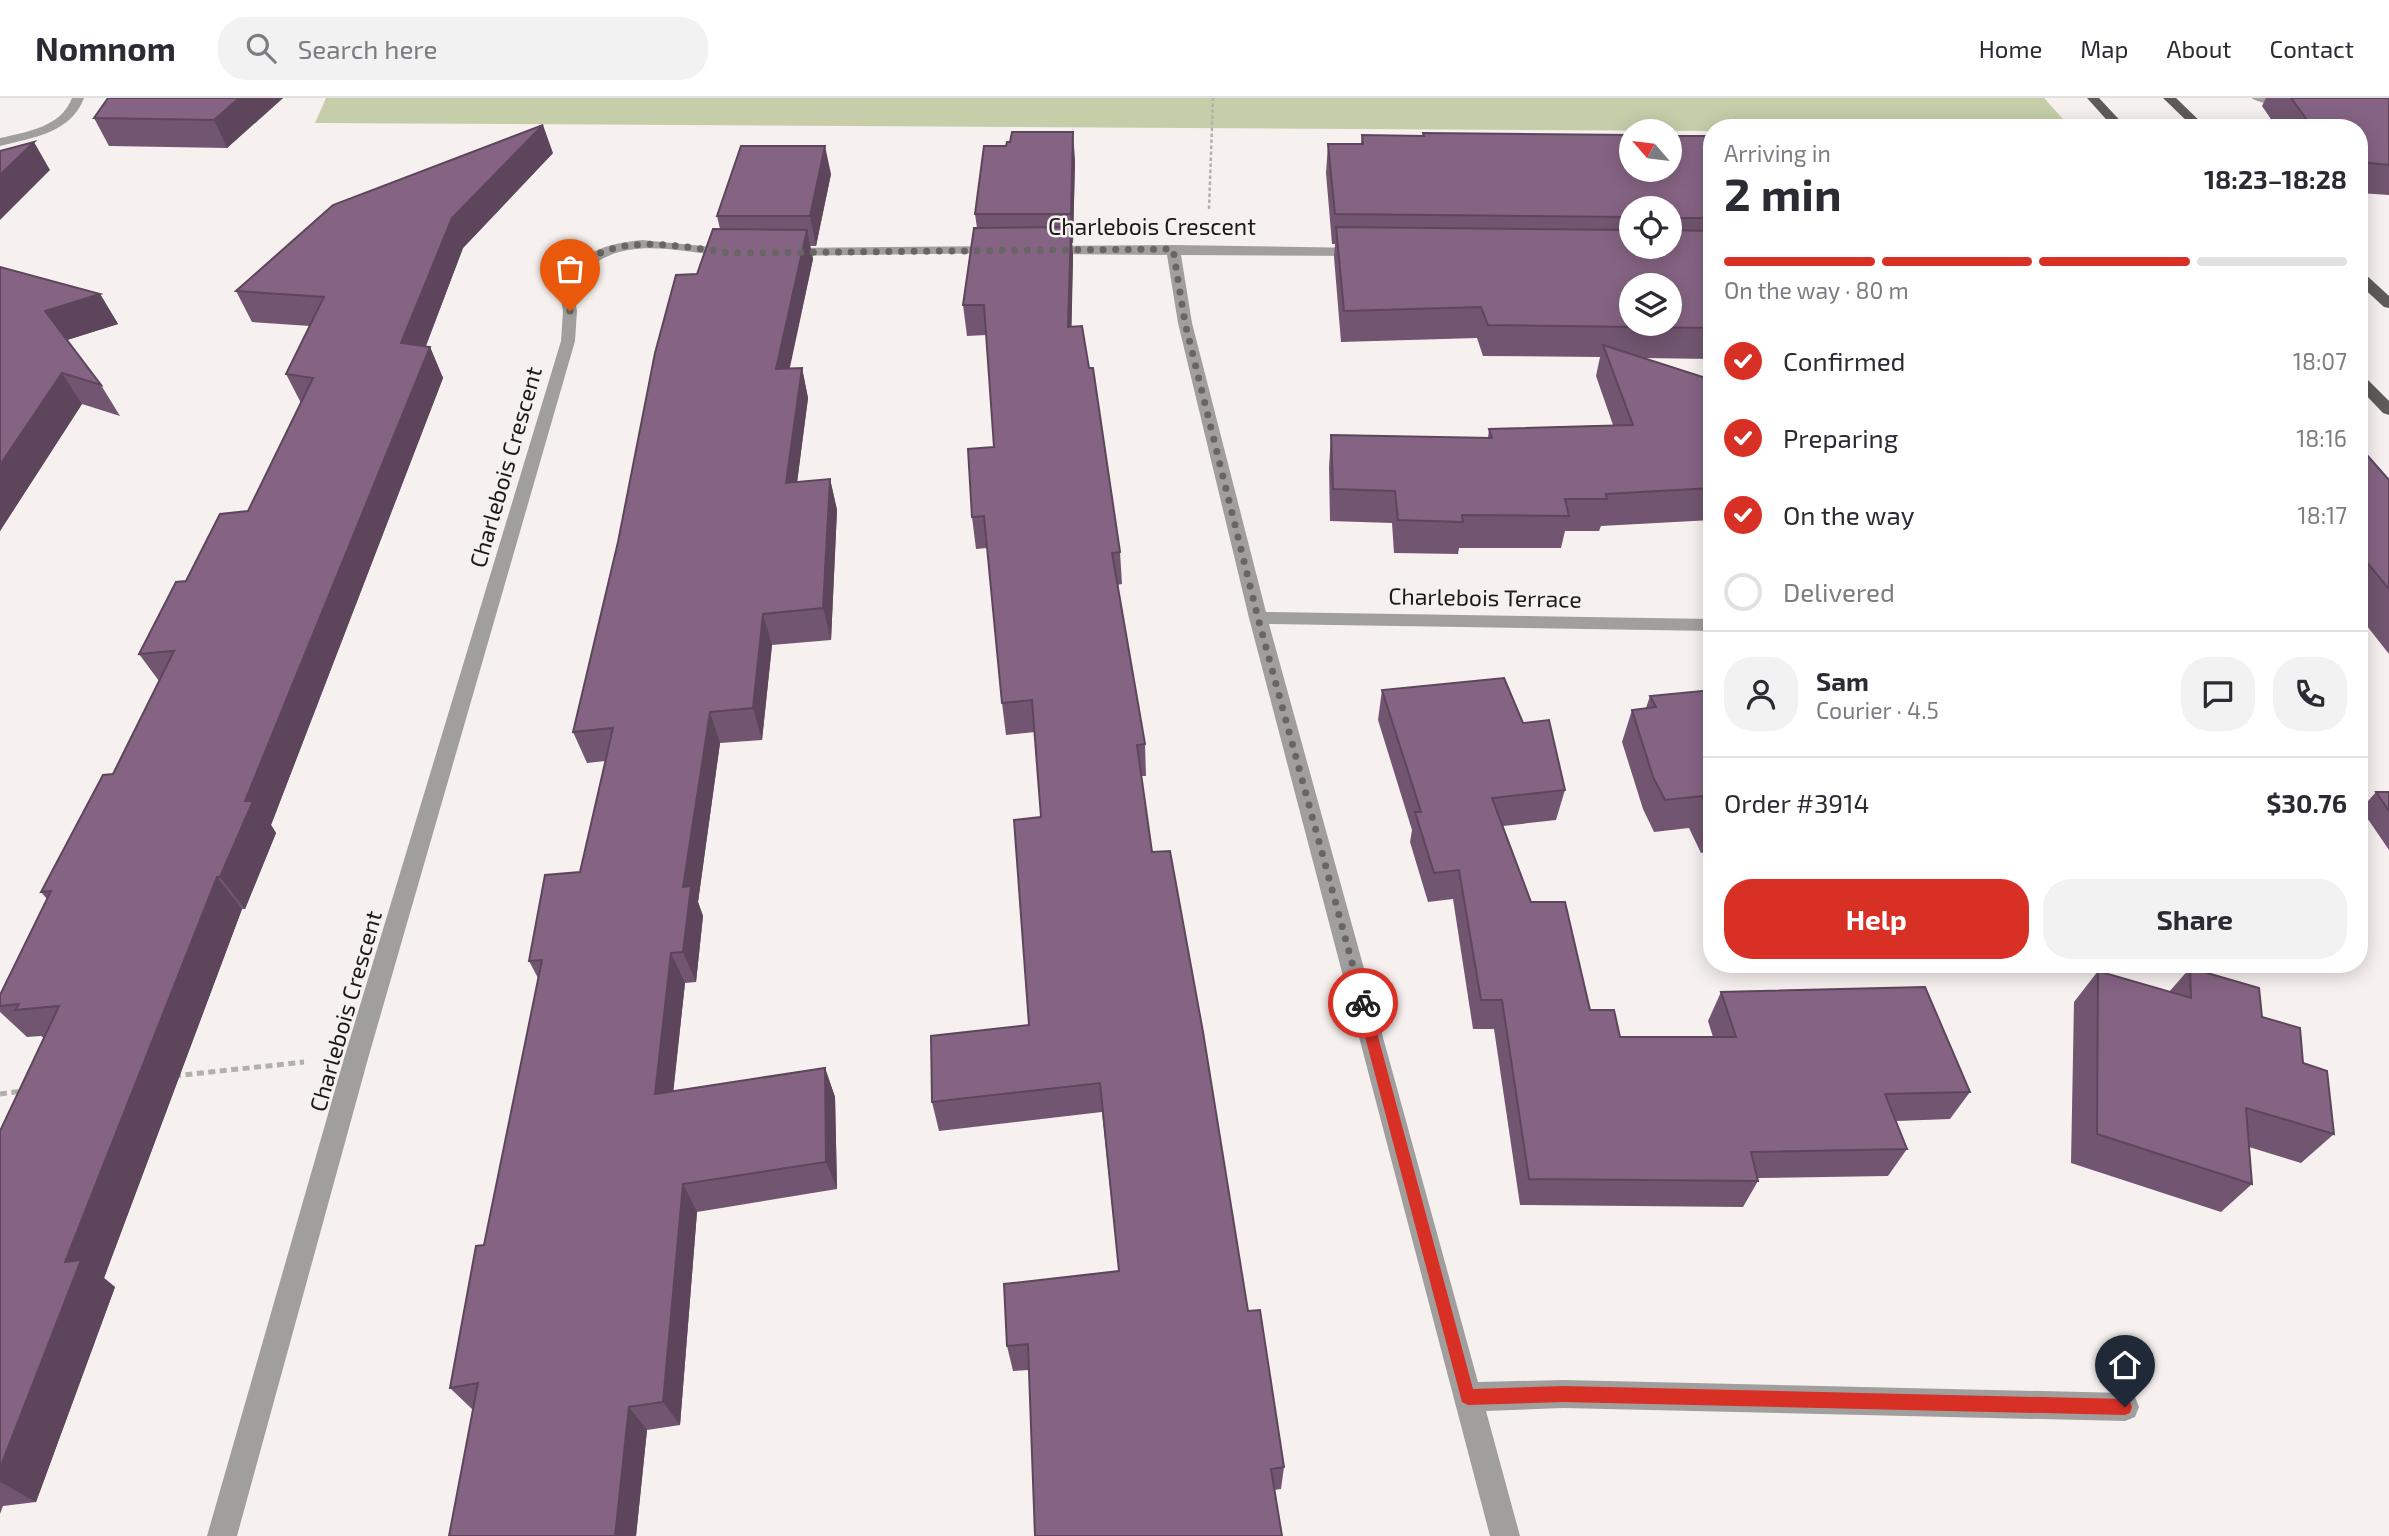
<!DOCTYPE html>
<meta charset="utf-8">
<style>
body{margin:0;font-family:"Exo 2",sans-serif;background:#f2f2f3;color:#2b2b33;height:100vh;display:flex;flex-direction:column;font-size:26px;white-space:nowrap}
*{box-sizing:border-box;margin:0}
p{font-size:23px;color:#7c7c81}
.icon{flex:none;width:38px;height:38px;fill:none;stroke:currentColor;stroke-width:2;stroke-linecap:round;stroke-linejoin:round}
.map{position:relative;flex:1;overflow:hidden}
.details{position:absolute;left:1703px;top:21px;width:665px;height:854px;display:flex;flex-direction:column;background:#fff;border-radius:28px;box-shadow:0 4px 18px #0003}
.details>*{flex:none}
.needle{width:46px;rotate:298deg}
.controls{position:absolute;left:1619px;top:21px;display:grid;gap:14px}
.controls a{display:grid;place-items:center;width:63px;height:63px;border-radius:50%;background:#fff;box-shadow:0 4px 18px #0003;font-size:35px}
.pin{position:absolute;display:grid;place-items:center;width:60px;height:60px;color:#fff;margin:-72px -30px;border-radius:50% 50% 50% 0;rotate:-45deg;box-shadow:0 0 7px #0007}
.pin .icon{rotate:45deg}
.courier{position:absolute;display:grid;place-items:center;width:70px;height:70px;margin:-35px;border:5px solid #d93025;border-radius:50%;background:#fff;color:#222;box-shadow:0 2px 9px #0007}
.overview em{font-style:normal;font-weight:700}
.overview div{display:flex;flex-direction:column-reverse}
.overview{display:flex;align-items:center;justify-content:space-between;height:119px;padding:0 21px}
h1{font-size:46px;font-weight:700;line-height:52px}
.bar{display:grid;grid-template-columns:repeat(4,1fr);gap:10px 7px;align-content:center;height:84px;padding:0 21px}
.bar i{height:9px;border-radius:5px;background:#e1e1e2}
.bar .active{background:#d93025}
.bar p{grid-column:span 4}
.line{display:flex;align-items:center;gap:18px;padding:0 21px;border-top:2px solid #e1e1e2}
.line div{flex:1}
.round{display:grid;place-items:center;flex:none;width:74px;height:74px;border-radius:28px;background:#f2f2f3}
ol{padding:0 21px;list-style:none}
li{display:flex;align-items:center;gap:21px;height:77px}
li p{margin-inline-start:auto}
li .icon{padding:7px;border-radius:50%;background:#d93025;color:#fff;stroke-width:4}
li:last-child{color:#7c7c81}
li i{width:38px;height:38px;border:4px solid #e1e1e2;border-radius:50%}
.button{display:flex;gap:14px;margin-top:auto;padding:14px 21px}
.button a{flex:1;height:80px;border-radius:28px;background:#d93025;color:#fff;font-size:28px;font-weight:700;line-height:80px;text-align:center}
.button a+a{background:#f2f2f3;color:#2b2b33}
header{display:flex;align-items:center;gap:42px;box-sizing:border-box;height:98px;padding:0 35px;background:#fff;border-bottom:2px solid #e1e1e2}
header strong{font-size:33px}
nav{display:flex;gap:38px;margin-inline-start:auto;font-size:24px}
.search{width:490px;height:63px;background:#f2f2f3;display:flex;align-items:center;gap:18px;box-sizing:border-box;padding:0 24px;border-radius:28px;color:#7c7c81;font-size:26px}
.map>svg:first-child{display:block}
.green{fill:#c5cea9}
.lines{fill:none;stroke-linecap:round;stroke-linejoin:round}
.path-far1{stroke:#b3afad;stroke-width:2.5;stroke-dasharray:3.5 2.5;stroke-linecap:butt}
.path{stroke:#b3afad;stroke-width:5;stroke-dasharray:7 4.5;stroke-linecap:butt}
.minor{fill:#a19e9e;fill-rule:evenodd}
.major{fill:#5e5a59;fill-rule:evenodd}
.wall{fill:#725671;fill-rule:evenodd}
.shaded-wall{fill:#5d465c}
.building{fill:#856483;stroke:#5d465c;stroke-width:2;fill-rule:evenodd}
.route{fill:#d93025}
.done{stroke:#686564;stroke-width:7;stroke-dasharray:0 12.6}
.labels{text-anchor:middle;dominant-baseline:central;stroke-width:5;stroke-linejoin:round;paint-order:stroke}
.street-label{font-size:23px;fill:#1b1a19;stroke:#f6f1ef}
</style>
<header>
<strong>Nomnom</strong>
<div class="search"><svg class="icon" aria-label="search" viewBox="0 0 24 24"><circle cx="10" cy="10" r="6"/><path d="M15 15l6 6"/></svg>Search here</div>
<nav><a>Home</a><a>Map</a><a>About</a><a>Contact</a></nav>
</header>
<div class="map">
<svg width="2389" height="1438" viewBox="0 0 2389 1438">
<rect width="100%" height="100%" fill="#f6f1ef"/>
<path class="green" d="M 326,0 L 2044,0 L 2071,30 L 1712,30 L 1711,33 L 315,25 Z"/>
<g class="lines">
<path class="path-far1" d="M 1209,111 L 1213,0"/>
<g class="path">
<path d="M 174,978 L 304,964"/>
<path d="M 0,996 L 22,993"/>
</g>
<g class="minor">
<path d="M 72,0 L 84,0 C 71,35 32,40 0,48 L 0,40 C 27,34 61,29 72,0 Z"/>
<path d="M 2251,0 L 2282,0 L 2299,5 C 2289,11 2261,6 2251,0 Z"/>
<path d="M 642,142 L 733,151 L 740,155 L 733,159 C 673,154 616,132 572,186 L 577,213 L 575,243 L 369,957 L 237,1438 L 207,1438 L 345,957 L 561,243 L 563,213 L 558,186 C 582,154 603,146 642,142 Z"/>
<path d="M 1173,147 L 1363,150 L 1370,154 L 1363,158 L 1181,157 L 1192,225 L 1266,514 L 1712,521 L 1712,533 L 1269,526 L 1478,1284 L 1563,1282 L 2125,1295 L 2135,1299 L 2139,1309 L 2135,1319 L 2125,1323 L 1563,1310 L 1486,1313 L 1520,1438 L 1490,1438 L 1249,520 L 1178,225 L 1167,157 L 1045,156 L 1038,152 L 1045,148 Z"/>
<path d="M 999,148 L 1006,152 L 1004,155 L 783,158 L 776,154 L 783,150 Z"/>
</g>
<g class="major">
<path d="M 2087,0 L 2099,0 L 2127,30 L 2114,30 Z"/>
<path d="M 2163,0 L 2176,0 L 2207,30 L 2194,30 Z"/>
<path d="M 2359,174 L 2364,175 L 2389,198 L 2389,210 L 2384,209 L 2359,186 Z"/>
<path d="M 2359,276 L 2364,278 L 2389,303 L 2389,317 L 2383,315 L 2359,290 Z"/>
</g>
</g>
<g class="wall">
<path d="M 283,0 L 227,50 L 109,48 L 94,20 Z"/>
<path d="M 2266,0 L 2389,0 L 2389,97 L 2359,95 L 2359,30 L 2277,30 L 2262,8 Z"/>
<path d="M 1423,35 L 1711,38 L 1712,261 L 1643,260 L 1712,282 L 1712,422 L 1601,428 L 1599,433 L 1565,433 L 1561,450 L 1459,450 L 1458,456 L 1394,455 L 1392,425 L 1330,423 L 1329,369 L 1331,337 L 1488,340 L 1489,331 L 1613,327 L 1596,278 L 1600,259 L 1483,258 L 1477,240 L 1341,244 L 1334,159 L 1335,146 L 1332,146 L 1326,75 L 1328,46 L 1361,46 L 1362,37 L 1423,38 ZM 1631,110 L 1670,110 L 1670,149 L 1631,149 Z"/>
<path d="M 553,55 L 463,150 L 426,248 L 430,249 L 443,280 L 271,727 L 276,735 L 245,811 L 242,811 L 104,1180 L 115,1189 L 36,1404 L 3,1408 L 0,1416 L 0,1033 L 44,940 L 41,938 L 27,939 L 0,914 L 0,897 L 47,801 L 41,794 L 113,676 L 159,583 L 139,556 L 186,483 L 248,413 L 301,305 L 286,276 L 310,228 L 252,224 L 236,193 Z"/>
<path d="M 1075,62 L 1073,145 L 1072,145 L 1073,158 L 1071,229 L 1120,454 L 1122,486 L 1117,487 L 1145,646 L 1146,678 L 1141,678 L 1152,754 L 1248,1213 L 1284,1369 L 1281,1391 L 1274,1392 L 1029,1272 L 1013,1273 L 1007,1248 L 1119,1173 L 1102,1014 L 939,1033 L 932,1004 L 1029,927 L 1041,719 L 1035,634 L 1006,637 L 1002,605 L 987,450 L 976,451 L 972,419 L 994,349 L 986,237 L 967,238 L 963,207 L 977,130 L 975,116 Z"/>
<path d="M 831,76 L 816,148 L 810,148 L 813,161 L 789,271 L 802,270 L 808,300 L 797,384 L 830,381 L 837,412 L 831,542 L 772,547 L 762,642 L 720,645 L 698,804 L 703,818 L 696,884 L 685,885 L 673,993 L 825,970 L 835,999 L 837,1091 L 697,1114 L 680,1327 L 647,1332 L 636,1438 L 449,1438 L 473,1312 L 450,1290 L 484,1147 L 538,880 L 529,863 L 580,774 L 605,663 L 587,665 L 573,634 L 697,176 L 720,131 L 717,118 Z"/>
<path d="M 0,169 L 100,196 L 118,226 L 67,242 L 101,287 L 120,318 L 82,306 L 0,433 Z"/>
<path d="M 2359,348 L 2389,382 L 2389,556 L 2359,518 Z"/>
<path d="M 1382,592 L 1523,625 L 1565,692 L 1556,722 L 1503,728 L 1531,804 L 1590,912 L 1620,939 L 1713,939 L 1708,923 L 1721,894 L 1970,994 L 1950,1021 L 1896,1023 L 1907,1051 L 1888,1078 L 1758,1080 L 1758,1083 L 1743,1109 L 1520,1107 L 1494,931 L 1473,931 L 1453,801 L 1428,804 L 1410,744 L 1412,732 L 1378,622 Z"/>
<path d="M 1712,592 L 1712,753 L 1701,755 L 1689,730 L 1654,734 L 1643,711 L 1622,644 L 1632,612 L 1646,610 L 1650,598 Z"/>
<path d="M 2376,694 L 2389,694 L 2389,752 L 2361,711 Z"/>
<path d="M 2190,870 L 2262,919 L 2303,965 L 2334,1036 L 2301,1065 L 2249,1049 L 2252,1086 L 2221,1114 L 2071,1065 L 2074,904 L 2098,873 L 2169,894 Z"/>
</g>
<g class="shaded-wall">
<path d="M 239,0 L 283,0 L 227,50 L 214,22 Z"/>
<path d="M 543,27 L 553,55 L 463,150 L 415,276 L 401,245 L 452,120 Z"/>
<path d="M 1073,34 L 1075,62 L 1073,145 L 1071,116 Z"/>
<path d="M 34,44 L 50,72 L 0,122 L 0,77 Z"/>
<path d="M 825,48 L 831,76 L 816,148 L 810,118 Z"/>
<path d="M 1071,129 L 1073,158 L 1071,259 L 1068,229 Z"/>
<path d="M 807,132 L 813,161 L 783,302 L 776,271 Z"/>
<path d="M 100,196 L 118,226 L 64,243 L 45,213 Z"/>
<path d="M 430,249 L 443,280 L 271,727 L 276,735 L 245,811 L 220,779 L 245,703 Z"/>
<path d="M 802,270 L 808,300 L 793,416 L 786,385 Z"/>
<path d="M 62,275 L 82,306 L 0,433 L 0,367 Z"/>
<path d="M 830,381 L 837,412 L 831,542 L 823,510 Z"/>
<path d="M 763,516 L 772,547 L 762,642 L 753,610 Z"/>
<path d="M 710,614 L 720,645 L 698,804 L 703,818 L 696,884 L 683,854 L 683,789 Z"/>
<path d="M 217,779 L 242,811 L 104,1180 L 115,1189 L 36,1404 L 0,1384 L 0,1370 L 65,1164 Z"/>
<path d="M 671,855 L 685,885 L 670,1025 L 655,996 Z"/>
<path d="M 825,970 L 835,999 L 837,1091 L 826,1064 Z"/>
<path d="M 683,1086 L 697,1114 L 680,1327 L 663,1304 Z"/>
<path d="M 629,1309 L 647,1332 L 636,1438 L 615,1438 Z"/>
</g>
<g class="building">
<path d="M 108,0 L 239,0 L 214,22 L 94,20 Z"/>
<path d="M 2291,0 L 2389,0 L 2389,67 L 2359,64 L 2359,30 L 2313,30 Z"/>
<path d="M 543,27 L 452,120 L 401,245 L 430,249 L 245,703 L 253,703 L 220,779 L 217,779 L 65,1164 L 81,1162 L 0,1370 L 0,1033 L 59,908 L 15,912 L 19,906 L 0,908 L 0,897 L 51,793 L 41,794 L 103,677 L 113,676 L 174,553 L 139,556 L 176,484 L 186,483 L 220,416 L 248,413 L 313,280 L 286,276 L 324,199 L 236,193 L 333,107 Z"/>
<path d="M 1877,28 L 2071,29 L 2072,30 L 1878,30 Z"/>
<path d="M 1012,34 L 1073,34 L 1071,116 L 975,116 L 984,48 L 1006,48 L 1007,44 L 1010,44 Z"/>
<path d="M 1423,35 L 1631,37 L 1631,72 L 1670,72 L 1670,38 L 1711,38 L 1712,120 L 1670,120 L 1670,110 L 1631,110 L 1631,119 L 1335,116 L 1328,46 L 1363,46 L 1362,37 L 1424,38 Z"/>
<path d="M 34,44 L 0,77 L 0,53 Z"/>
<path d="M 741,48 L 825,48 L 810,118 L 717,118 Z"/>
<path d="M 1071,129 L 1068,229 L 1082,228 L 1089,270 L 1093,270 L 1120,454 L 1112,455 L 1145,646 L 1137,647 L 1152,754 L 1170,753 L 1203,934 L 1248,1213 L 1260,1212 L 1284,1369 L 1271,1371 L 1282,1438 L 1035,1438 L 1028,1246 L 1007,1248 L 1004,1186 L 1119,1173 L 1100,985 L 932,1004 L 931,938 L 1029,927 L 1014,722 L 1041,719 L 1032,602 L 1002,605 L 984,418 L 972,419 L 968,351 L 994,349 L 984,207 L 963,207 L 974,130 Z"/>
<path d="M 1336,129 L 1631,132 L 1631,149 L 1670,149 L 1670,132 L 1712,133 L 1712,230 L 1488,227 L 1481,209 L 1344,213 ZM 1631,187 L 1670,187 L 1670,226 L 1631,226 Z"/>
<path d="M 713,131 L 807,132 L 776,271 L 802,270 L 786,385 L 830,381 L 823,510 L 763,516 L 753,610 L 710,614 L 683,789 L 691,788 L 683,854 L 671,855 L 655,996 L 825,970 L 826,1064 L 683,1086 L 663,1304 L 629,1309 L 615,1438 L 449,1438 L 478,1285 L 450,1290 L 476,1148 L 484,1147 L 542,862 L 529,863 L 545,777 L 580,774 L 613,630 L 573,634 L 618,444 L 655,255 L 676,177 L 697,176 Z"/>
<path d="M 0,169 L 100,196 L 45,213 L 101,287 L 62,275 L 0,367 Z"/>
<path d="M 1603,247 L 1712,282 L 1712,390 L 1606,396 L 1607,401 L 1565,401 L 1569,418 L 1462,417 L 1463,424 L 1398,422 L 1395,393 L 1333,391 L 1331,337 L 1492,340 L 1489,331 L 1633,327 Z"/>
<path d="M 2359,348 L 2389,382 L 2389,491 L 2359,455 Z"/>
<path d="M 1504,580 L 1523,625 L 1549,622 L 1565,692 L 1492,700 L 1531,804 L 1565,804 L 1590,912 L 1614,912 L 1620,939 L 1736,939 L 1721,894 L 1925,889 L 1970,994 L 1885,996 L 1907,1051 L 1751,1054 L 1758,1083 L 1529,1081 L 1502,902 L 1481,902 L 1459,772 L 1434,775 L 1415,714 L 1421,714 L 1382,592 Z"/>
<path d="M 1712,592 L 1712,719 L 1702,698 L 1665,702 L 1653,679 L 1632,612 L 1656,609 L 1650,598 Z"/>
<path d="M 2376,694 L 2389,694 L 2389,713 Z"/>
<path d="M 2190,870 L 2259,890 L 2262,919 L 2300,930 L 2303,965 L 2327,973 L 2334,1036 L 2246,1010 L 2252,1086 L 2097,1036 L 2098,873 L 2191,900 Z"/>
</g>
<path class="route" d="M 1363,900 L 1369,905 L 1473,1291 L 1563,1288 L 2125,1301 L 2130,1304 L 2132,1309 L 2130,1315 L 2125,1317 L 1563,1304 L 1468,1307 L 1462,1304 L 1356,905 Z"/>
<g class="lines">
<path class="done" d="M 570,213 L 565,186 C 600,129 675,148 730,155 L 1173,151 L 1185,225 L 1258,520 L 1363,905"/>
</g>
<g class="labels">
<g class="street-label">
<text x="1152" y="128">Charlebois Crescent</text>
<text transform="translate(505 369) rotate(-74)">Charlebois Crescent</text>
<text transform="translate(1485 499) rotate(1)">Charlebois Terrace</text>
<text transform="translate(345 913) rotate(-74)">Charlebois Crescent</text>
</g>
</g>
</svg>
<div class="controls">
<a><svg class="needle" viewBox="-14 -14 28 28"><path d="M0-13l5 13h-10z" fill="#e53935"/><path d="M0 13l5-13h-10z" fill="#7c7c81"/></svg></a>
<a><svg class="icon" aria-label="locate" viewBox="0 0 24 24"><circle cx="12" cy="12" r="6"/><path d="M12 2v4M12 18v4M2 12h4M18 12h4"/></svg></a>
<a><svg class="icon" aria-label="layers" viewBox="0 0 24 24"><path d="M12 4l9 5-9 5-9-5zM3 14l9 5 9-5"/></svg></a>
</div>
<div class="pin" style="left:570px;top:213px;background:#ea580c"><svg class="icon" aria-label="bag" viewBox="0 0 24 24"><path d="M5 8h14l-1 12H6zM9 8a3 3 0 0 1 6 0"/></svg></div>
<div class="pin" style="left:2125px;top:1309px;background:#1f2937"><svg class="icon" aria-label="home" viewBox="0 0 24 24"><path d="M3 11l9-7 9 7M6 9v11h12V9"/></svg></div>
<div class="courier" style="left:1363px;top:905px"><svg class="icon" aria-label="bike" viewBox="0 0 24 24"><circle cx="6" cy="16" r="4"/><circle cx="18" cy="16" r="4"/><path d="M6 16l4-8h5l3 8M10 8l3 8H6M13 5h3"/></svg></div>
<section class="details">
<div class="overview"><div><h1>2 min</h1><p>Arriving in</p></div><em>18:23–18:28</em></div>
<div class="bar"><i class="active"></i><i class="active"></i><i class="active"></i><i></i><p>On the way · 80 m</p></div>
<ol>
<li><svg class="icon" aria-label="check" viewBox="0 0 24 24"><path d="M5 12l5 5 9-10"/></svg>Confirmed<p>18:07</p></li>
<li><svg class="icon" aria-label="check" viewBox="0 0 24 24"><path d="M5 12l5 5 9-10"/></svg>Preparing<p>18:16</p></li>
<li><svg class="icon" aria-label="check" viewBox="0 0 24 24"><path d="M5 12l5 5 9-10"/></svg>On the way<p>18:17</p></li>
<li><i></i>Delivered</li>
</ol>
<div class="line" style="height:126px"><a class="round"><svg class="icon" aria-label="person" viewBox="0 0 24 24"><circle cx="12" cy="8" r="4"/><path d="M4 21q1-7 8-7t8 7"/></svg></a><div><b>Sam</b><p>Courier · 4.5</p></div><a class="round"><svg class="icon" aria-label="chat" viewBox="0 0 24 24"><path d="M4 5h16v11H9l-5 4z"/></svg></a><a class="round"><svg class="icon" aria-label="phone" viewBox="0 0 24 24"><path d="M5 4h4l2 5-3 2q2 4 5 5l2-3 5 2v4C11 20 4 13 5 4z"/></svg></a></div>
<div class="line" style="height:91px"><div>Order #3914</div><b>$30.76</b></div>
<div class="button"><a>Help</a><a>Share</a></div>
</section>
</div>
